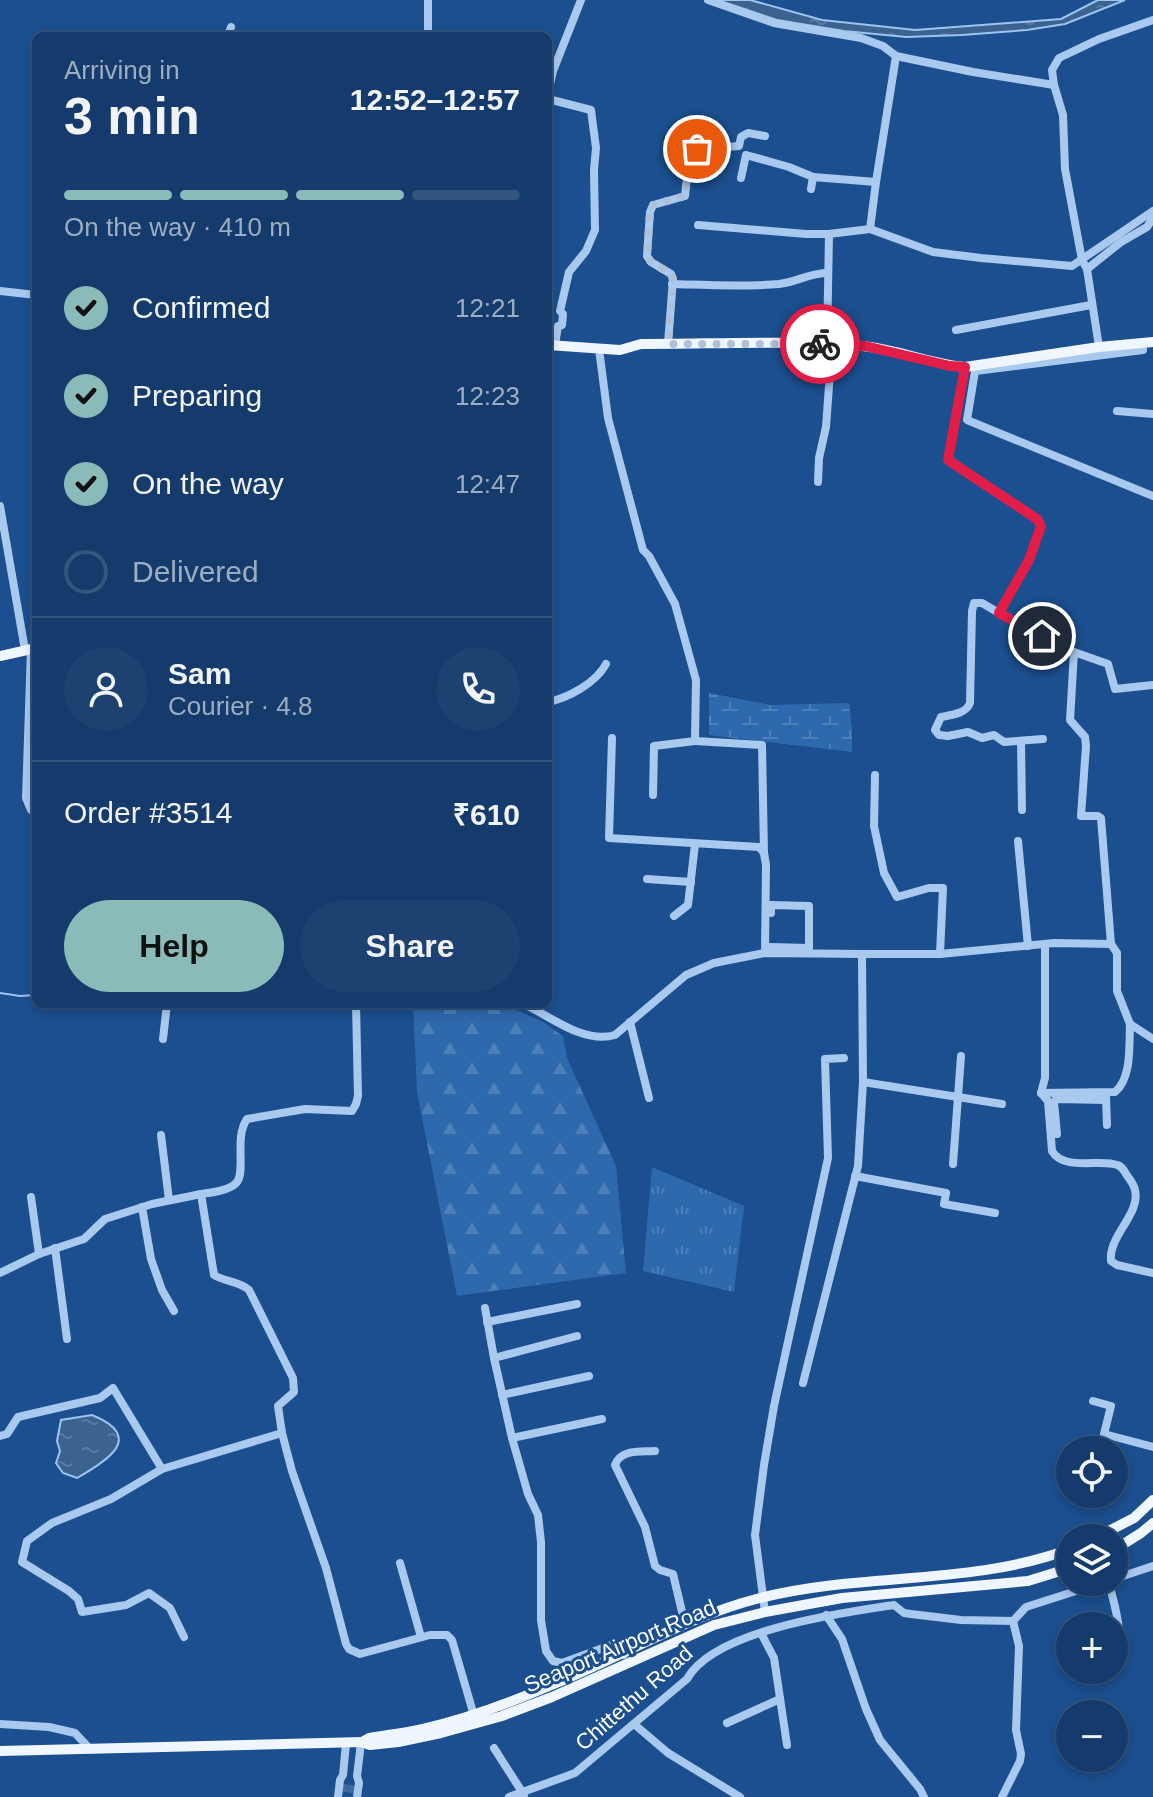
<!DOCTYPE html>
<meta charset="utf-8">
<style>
body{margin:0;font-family:Arial,sans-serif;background:#1d4271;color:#f1f3f6;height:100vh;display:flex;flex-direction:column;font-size:30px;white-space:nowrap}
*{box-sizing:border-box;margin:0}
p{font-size:26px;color:#9dadc1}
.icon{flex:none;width:44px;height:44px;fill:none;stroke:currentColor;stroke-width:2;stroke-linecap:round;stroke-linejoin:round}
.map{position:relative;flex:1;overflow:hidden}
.sheet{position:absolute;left:32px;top:32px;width:520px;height:976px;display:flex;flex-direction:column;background:#143b6b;border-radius:12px;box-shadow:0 4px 12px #0003,0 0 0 2px #33557e}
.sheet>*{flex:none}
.fabs{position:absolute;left:1056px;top:1436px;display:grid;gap:16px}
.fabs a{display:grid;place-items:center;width:72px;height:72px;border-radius:50%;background:#143b6b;box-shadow:0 4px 12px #0003,0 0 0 2px #33557e;font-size:40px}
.pin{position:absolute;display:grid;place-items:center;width:68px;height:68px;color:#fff;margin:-34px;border:4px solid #fff;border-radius:50%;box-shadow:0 2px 8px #0007}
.courier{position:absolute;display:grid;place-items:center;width:80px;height:80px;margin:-40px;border:6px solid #e11d48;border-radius:50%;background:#fff;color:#222;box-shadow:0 2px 10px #0007}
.summary em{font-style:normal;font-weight:600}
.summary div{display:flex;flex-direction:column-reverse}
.summary{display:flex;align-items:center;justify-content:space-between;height:136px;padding:0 32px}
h1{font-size:52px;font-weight:600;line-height:60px}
.bar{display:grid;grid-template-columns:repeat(4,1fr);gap:12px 8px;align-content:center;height:96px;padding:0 32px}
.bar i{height:10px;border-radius:6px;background:#33557e}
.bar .on{background:#8bbbb9}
.bar p{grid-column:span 4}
.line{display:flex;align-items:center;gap:20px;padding:0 32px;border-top:2px solid #33557e}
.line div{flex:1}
.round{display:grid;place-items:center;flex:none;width:84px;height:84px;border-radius:42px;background:#1d4271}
ol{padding:0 32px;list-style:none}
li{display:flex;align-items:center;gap:24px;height:88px}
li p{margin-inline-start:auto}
li .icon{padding:8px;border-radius:50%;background:#8bbbb9;color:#111;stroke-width:4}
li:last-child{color:#9dadc1}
li i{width:44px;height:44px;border:4px solid #33557e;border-radius:50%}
.primary-button{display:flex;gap:16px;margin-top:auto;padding:16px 32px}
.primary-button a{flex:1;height:92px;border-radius:48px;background:#8bbbb9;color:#111;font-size:32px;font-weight:600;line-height:92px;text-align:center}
.primary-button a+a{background:#1d4271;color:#f1f3f6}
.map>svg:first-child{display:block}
.forest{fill:url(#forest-firs)}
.wetland{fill:url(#wetland-marsh)}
.park{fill:url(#park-tufts)}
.water{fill:url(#water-ripples);stroke:#9cc4f0;stroke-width:2}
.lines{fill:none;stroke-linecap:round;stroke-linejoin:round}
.stream{stroke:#9cc4f0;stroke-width:2}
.minor-tunnel{stroke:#3d69a0;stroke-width:8;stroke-dasharray:8 4;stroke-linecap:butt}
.minor{stroke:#a9c9ee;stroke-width:8}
.major{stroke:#f0f6ff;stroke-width:10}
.done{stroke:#afc1d8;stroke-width:8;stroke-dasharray:0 14.4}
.route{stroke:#e11d48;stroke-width:10}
.labels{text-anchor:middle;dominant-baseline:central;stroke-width:6;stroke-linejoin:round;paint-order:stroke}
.street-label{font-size:22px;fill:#fff;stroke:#1b4f8f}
</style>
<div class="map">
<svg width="1153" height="1797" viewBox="0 0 1153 1797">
<defs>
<pattern id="forest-firs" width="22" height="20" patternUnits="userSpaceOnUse" patternTransform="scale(2)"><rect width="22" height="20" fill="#2e69ad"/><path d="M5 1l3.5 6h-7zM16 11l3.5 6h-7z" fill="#4d80b9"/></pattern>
<pattern id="wetland-marsh" width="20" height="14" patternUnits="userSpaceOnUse" patternTransform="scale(2)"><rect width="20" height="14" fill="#2e69ad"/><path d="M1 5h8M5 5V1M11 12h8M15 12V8" fill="none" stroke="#4d80b9"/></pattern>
<pattern id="park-tufts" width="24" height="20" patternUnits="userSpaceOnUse" patternTransform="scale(2)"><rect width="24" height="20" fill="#2e69ad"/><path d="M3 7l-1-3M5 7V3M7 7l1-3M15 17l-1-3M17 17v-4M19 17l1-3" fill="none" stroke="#4d80b9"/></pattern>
<pattern id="water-ripples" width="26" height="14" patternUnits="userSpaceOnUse" patternTransform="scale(2)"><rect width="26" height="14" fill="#3c6290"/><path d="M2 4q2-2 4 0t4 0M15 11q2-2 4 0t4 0" fill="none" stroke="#597aa1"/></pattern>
</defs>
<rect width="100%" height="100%" fill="#1b4f8f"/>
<path class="forest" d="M 413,1004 L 503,1004 L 543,1022 L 563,1036 L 567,1058 L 616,1166 L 626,1273 L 457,1296 L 417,1092 Z"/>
<path class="wetland" d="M 709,693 L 771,705 L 849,703 L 852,729 L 852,752 L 709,735 Z"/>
<path class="park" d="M 652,1167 L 744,1206 L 734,1292 L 643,1271 Z"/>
<g class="water">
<path d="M 717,0 L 750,0 L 822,20 L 915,30 L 1061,19 L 1098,0 L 1125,0 L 1065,24 L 1027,30 L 962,35 L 906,37 L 844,31 L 777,20 Z"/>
<path d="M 92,1415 C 146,1437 107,1461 77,1478 L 63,1473 L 56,1463 L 60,1451 L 57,1441 L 61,1420 Z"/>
</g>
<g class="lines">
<path class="stream" d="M 0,993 L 20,996 L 36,995"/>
<g class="minor-tunnel">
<path d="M 344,1792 L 345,1781"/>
<path d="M 352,1793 L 353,1782"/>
</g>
<g class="minor">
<path d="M 708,0 L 774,23 L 861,38 L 883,46 L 896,56 L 973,72 L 1054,85 L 1052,70 L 1059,58 L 1099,39 L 1153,20"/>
<path d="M 228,36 L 231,27"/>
<path d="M 428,36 L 428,0"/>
<path d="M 1054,85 L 1063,115 L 1065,169 L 1082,260 L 1087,269 L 1099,347"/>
<path d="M 548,93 L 553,71 L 581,0"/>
<path d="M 548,99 L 591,110 L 596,148 L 594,170 L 595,230 L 586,251 L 569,272 L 560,311 L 563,314 L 562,325 L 558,326 L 555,345"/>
<path d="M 741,178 L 746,155 L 789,167 L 813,177"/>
<path d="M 876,182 L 896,56"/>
<path d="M 811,189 L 813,177 L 876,182 L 870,229 L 933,252 L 981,258 L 1072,266 L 1153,211"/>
<path d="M 698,225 L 806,234 L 829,234 L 870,229"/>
<path d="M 1087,269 L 1121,242 L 1147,227 L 1153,218"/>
<path d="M 672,284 C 708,285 743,287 779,284 C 797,282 809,273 828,273"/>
<path d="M 0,291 L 36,295"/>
<path d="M 956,330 L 1091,305"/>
<path d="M 1143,342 L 1143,350 L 975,371 L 967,420 L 1153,496"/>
<path d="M 668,344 L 673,279 L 671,274 L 651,262 L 647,256 L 650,212 L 653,205 L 685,196 L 690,150 L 739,146 L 741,137 L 748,133 L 765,136"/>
<path d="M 827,345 L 829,234"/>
<path d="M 599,349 L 608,418 L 643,550 L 649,556 L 675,604 L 696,680 L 695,741 L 762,745 L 764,853"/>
<path d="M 965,367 L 948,460 L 1037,519 L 1041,526 L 1029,560 L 999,613 L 1074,652 L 1070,720 L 1085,737 L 1086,746 L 1081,816 L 1098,816 L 1101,818 L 1111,944"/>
<path d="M 1117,411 L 1153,414"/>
<path d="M 818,482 L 819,458 L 826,427 L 832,345"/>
<path d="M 0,506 L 25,650"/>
<path d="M 999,613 L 982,603 L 974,603 L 972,611 L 970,703 C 966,714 951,715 941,717 L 935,730 L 939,735 L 948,736 L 968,732 L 982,738 L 994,735 L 1004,742 L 1043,739"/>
<path d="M 31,649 L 26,798 L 31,810 L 36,810"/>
<path d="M 1074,652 L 1108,664 L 1115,689 L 1153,685"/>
<path d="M 548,702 C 568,698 596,683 606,664"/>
<path d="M 612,738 L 609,838 L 759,847 L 764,853 L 766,865 L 765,953"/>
<path d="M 1021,741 L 1022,810"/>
<path d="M 875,775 L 874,826 L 884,873 L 897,897 L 929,888 L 943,888 L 940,954"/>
<path d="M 653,795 L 654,746 L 695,741"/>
<path d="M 1018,841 L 1028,946"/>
<path d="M 647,879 L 691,882"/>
<path d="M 674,916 L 688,905 L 695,844"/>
<path d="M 1045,944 L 1045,1078 L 1041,1093 L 1048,1101 L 1052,1151 C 1064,1172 1102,1158 1117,1165 C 1121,1166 1124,1170 1126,1174 C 1129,1178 1134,1185 1135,1190 C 1141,1214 1108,1236 1111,1261 L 1117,1265 L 1153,1273"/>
<path d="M 770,947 L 809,948 L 809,906 L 771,905 L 771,913"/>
<path d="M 862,954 L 940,954 L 1054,943 L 1111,944 L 1117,953 L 1117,991 L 1130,1024 L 1153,1039"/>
<path d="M 356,1004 L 358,1096 L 356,1104 L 352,1111 L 305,1109 L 247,1119 C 234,1137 246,1171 237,1182 C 231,1190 210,1193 201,1194 L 214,1275 C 225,1282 239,1281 249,1290 L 293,1378 L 294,1392 L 278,1406 L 282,1433 L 292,1471 L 326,1568 L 346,1644 L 349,1649 L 360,1654 L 430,1635 L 447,1635 L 452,1640 L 475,1719"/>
<path d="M 524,1004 C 552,1017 583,1044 615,1035 L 686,975 L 714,963 L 765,953 L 862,954 L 863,1082 L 858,1166 L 803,1383"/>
<path d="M 630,1022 L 649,1098"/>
<path d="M 163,1039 L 167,1004"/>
<path d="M 863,1082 L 1002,1104"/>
<path d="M 1041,1093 L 1115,1092 C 1132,1078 1129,1045 1130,1024"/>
<path d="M 1106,1097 L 1107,1125"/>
<path d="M 1057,1134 L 1054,1102 L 1056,1099 L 1106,1100"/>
<path d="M 161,1135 L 169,1200"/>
<path d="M 953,1164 L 961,1056"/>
<path d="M 855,1176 L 946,1193 L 944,1204 L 995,1213"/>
<path d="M 31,1197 L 39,1254"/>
<path d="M 142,1207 L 151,1259 L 162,1290 L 174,1311"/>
<path d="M 55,1248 L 67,1339"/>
<path d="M 0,1273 L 39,1254 L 84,1239 L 105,1219 L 152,1204 L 201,1194"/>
<path d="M 485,1308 L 494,1358 L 512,1438 L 528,1494 L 538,1515 L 541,1542 L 541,1620 L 546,1651 L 553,1661 L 562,1663 L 611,1645 L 620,1649 L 624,1655"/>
<path d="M 487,1322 L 577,1304"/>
<path d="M 494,1358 L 577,1336"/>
<path d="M 502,1395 L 589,1376"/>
<path d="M 1093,1401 L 1111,1406 L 1104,1434 L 1153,1447"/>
<path d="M 0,1436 L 7,1434 L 18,1417 L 100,1398 L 113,1388 L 162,1469"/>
<path d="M 512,1438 L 602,1419"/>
<path d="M 655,1451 C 640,1452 621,1449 615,1465 L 645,1527 L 655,1566 L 660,1570 L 673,1574 L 683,1616"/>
<path d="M 400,1563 L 421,1637"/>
<path d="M 1114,1579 L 1153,1566"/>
<path d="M 1109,1582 C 1113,1603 1126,1635 1114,1654"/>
<path d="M 765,1612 L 755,1535 L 764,1465 L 774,1406 L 828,1158 L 825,1059 L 844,1058"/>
<path d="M 826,1615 L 842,1639 L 866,1709 L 880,1740 L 920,1789 L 924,1797"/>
<path d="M 761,1633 L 774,1658 L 787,1745"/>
<path d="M 184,1637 L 170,1608 L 149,1593 L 126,1605 L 82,1612 L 78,1599 L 69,1591 L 22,1562 L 27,1541 L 52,1523 L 111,1499 L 162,1469 L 282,1433"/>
<path d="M 727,1723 L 780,1699"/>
<path d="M 0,1724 L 49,1727 L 75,1733 L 90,1749"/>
<path d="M 634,1724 L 668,1753 L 740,1797"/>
<path d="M 494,1748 L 524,1795"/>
<path d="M 338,1797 L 340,1780 L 343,1775 L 346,1744"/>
<path d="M 357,1797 L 359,1783 L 357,1776 L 361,1743"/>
<path d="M 509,1797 L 575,1773 L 687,1679 C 714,1630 841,1613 894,1605 L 904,1613 L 911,1614 L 961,1620 L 1013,1621 L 1026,1607 L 1104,1582"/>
<path d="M 1002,1797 L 1020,1761 L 1021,1754 L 1016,1730 L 1019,1646 L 1013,1621"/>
</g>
<g class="major">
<path d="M 548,345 L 620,350 L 641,344 C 714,344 789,340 862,346 C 897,349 930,364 965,367 L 1099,347 L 1153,342"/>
<path d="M 0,656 L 36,648"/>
<path d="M 1095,1538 L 1134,1518 L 1153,1500"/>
<path d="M 1114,1550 L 1141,1533 L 1153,1523"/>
<path d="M 362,1742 L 369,1738 C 386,1735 405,1733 422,1729 C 467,1719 512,1702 554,1684 C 623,1656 688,1616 760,1598 C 862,1572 971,1586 1070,1549"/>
<path d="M 0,1751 L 362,1742 L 370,1745 L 398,1742 L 441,1733 L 502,1716 L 552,1697 L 714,1625 L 765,1612 L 842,1598 L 1028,1581 L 1070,1568"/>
</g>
</g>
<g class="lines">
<path class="done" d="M 697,149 L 690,150 L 685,196 L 653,205 L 650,212 L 647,256 L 651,262 L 671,274 L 673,279 L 668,344 L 820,344"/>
<path class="route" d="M 820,344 L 865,346 L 950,366 L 965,367 L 948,460 L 1037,519 L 1041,526 L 1029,560 L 999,613 L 1042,636"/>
</g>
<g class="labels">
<g class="street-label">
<text transform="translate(620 1646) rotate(-23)">Seaport Airport Road</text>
<text transform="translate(634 1698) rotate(-41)">Chittethu Road</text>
</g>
</g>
</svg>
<div class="fabs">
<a><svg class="icon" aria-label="locate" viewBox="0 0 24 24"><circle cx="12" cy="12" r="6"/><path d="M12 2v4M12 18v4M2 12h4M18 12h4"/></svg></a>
<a><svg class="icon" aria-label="layers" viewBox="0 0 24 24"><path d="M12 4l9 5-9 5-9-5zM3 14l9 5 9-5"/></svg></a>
<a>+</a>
<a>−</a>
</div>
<div class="pin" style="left:697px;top:149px;background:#ea580c"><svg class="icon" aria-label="bag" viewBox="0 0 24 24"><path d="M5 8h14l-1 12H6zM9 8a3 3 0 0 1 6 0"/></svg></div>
<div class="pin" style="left:1042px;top:636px;background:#1f2937"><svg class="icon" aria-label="home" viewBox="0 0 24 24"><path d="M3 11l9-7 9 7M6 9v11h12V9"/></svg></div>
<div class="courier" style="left:820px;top:344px"><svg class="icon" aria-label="bike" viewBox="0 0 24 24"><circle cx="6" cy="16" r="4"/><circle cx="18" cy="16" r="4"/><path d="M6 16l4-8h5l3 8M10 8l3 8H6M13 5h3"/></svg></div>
<section class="sheet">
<div class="summary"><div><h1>3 min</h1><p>Arriving in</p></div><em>12:52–12:57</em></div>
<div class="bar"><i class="on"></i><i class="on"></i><i class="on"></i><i></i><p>On the way · 410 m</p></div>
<ol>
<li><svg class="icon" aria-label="check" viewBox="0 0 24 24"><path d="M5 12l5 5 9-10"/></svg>Confirmed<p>12:21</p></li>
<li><svg class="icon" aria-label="check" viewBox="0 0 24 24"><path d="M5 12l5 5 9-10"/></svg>Preparing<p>12:23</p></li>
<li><svg class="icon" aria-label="check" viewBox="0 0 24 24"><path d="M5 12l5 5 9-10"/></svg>On the way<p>12:47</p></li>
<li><i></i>Delivered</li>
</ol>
<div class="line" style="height:144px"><a class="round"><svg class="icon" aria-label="person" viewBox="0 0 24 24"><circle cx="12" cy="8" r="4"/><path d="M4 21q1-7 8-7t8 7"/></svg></a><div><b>Sam</b><p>Courier · 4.8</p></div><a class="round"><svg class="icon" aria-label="phone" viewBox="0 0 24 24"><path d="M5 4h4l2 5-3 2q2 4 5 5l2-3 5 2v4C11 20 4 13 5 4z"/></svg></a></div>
<div class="line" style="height:104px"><div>Order #3514</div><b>₹610</b></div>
<div class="primary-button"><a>Help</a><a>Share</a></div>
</section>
</div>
